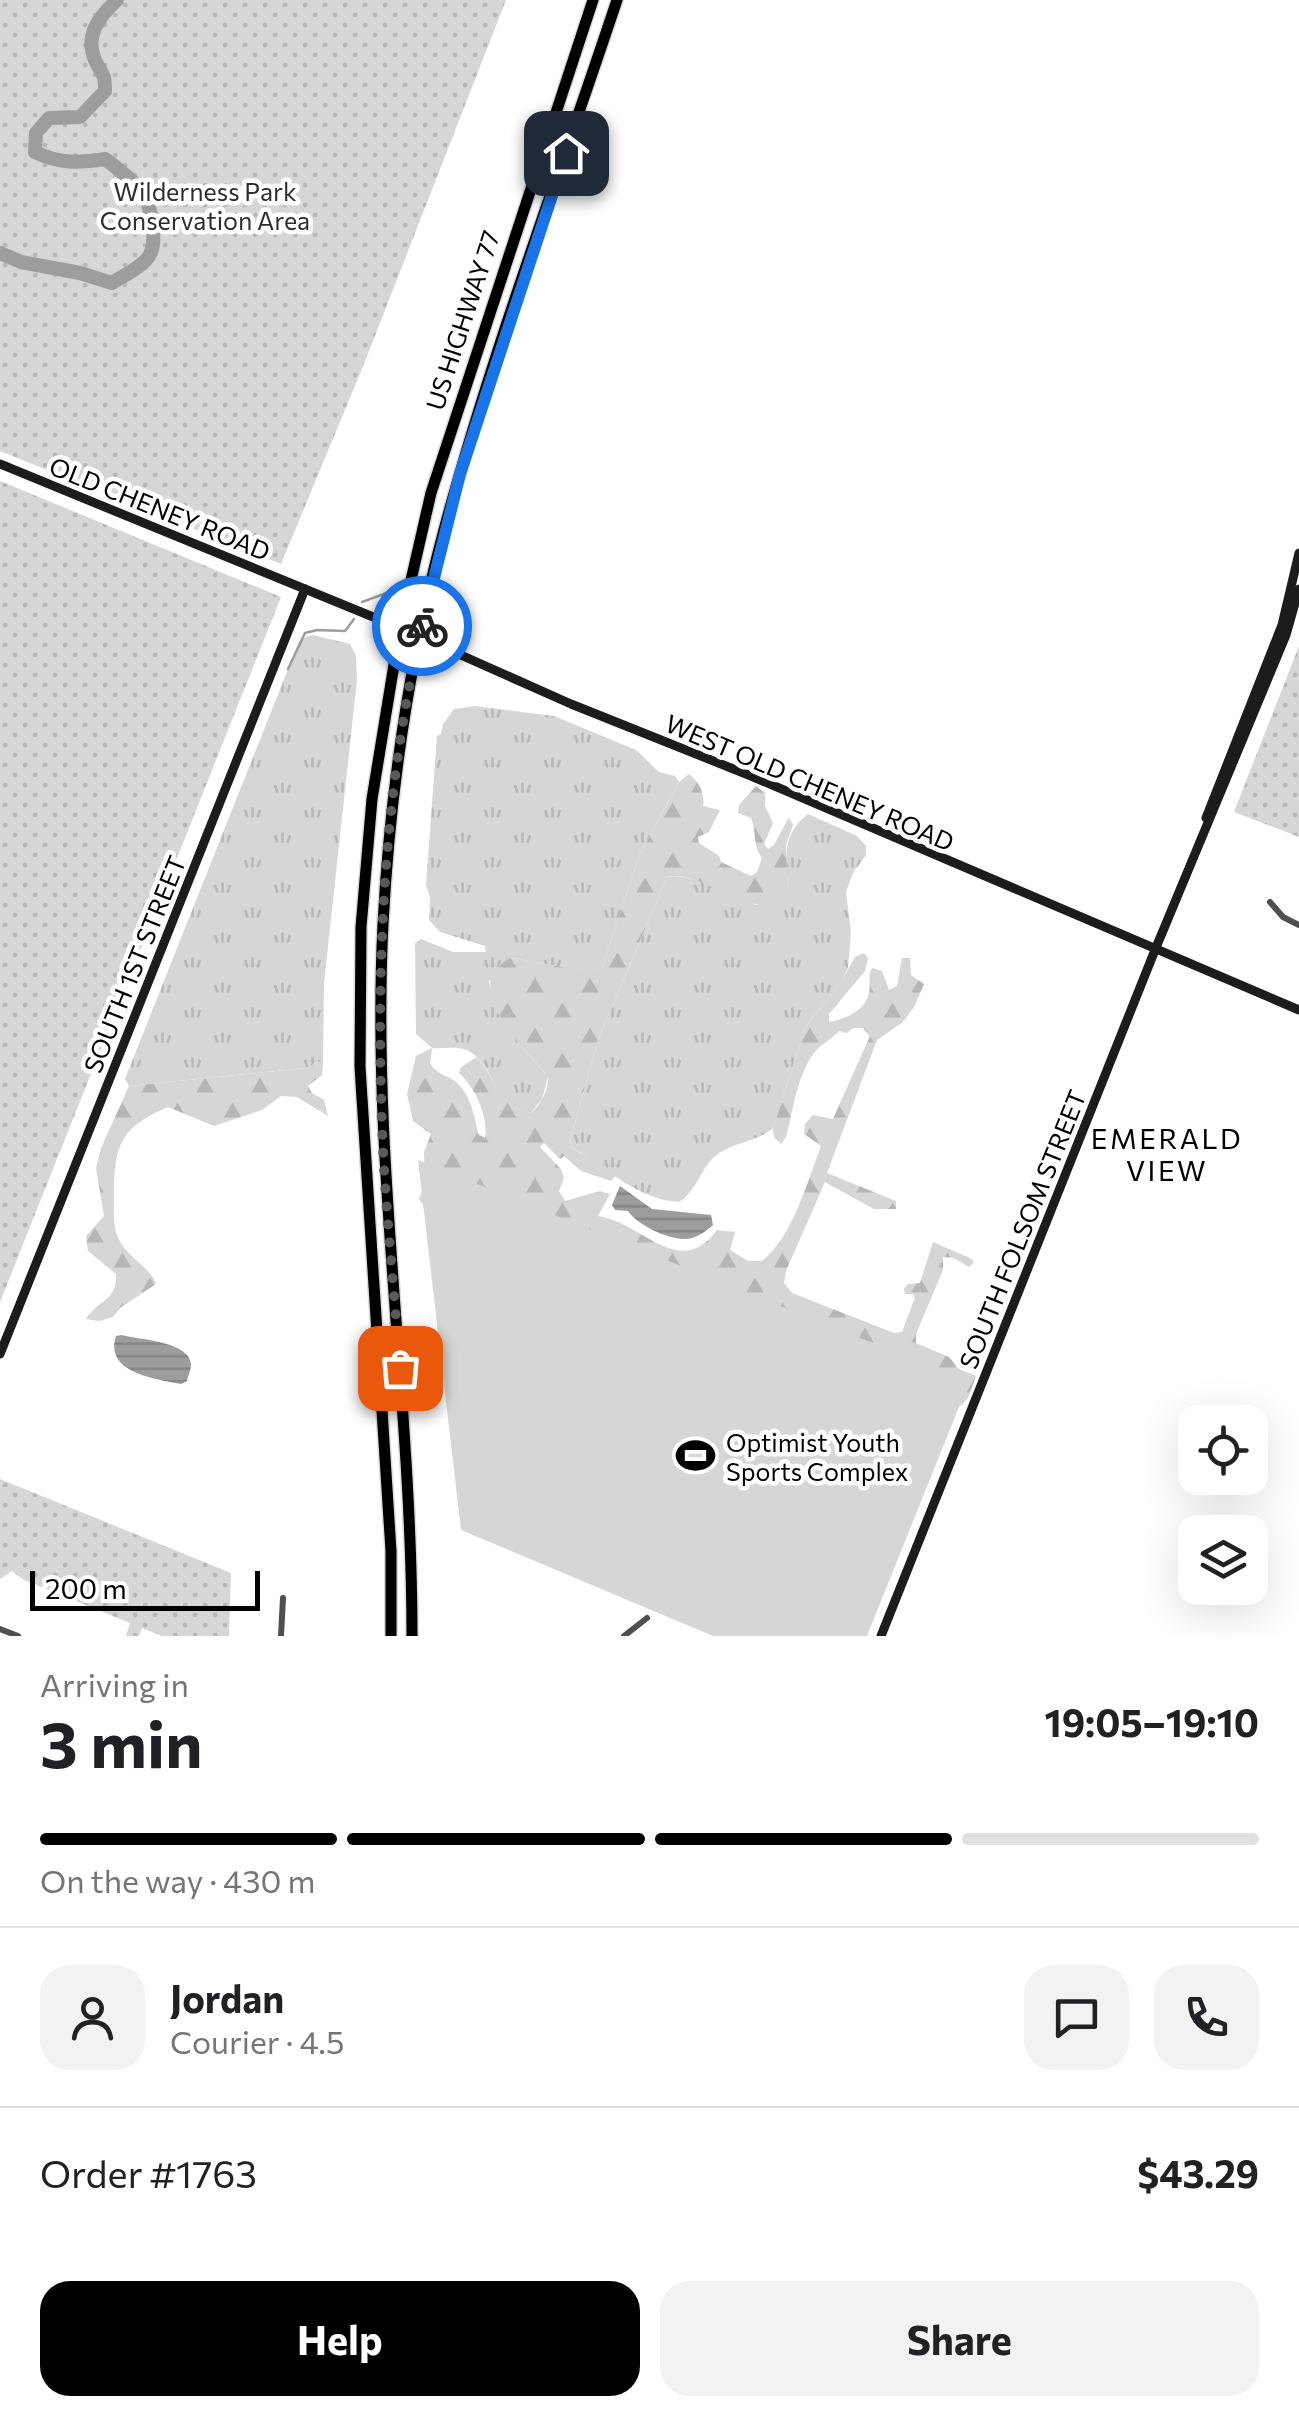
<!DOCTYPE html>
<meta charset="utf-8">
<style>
body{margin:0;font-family:Commissioner,sans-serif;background:#f2f2f2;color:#202124;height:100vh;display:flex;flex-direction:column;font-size:38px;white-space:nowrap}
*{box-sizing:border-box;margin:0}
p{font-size:32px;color:#757577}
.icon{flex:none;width:55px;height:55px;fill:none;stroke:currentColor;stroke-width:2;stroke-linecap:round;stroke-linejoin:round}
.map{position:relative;height:1636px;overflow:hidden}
.sheet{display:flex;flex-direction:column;background:#fff;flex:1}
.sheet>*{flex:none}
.controls{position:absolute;left:1178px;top:1405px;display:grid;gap:20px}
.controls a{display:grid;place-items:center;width:90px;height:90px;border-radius:20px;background:#fff;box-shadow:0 10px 40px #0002;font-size:50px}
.scale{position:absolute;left:30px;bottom:25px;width:230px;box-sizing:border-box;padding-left:10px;border:5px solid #000;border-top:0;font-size:28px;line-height:35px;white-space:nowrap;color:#000;-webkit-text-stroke:8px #fff;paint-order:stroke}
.pin{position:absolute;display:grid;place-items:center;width:85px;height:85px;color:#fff;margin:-42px;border-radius:20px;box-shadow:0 5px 15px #0006}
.courier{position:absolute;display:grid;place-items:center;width:100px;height:100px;margin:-50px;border:8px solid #1a73e8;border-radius:50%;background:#fff;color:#222;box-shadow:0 2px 12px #0007}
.summary em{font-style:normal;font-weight:700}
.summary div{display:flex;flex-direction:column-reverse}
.summary{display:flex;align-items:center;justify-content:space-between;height:170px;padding:0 40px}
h1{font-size:65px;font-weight:700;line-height:75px}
.bar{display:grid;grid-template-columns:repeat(4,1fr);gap:15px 10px;align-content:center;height:120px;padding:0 40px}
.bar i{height:12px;border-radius:8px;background:#e0e0e0}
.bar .current{background:#000}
.bar p{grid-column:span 4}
.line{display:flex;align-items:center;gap:25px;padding:0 40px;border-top:2px solid #e0e0e0}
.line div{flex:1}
.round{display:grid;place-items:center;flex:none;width:105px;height:105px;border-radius:30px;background:#f2f2f2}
.primary-button{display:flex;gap:20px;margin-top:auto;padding:20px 40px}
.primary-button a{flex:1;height:115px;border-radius:30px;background:#000;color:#fff;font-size:40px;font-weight:700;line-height:115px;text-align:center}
.primary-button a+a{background:#f2f2f2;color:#202124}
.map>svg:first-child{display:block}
.grass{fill:url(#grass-tufts)}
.forest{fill:url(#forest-firs)}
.park{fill:url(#park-dots)}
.pitch{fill:#d6d6d6}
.water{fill:url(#water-rules)}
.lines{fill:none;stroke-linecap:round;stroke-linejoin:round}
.stream{stroke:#9d9d9d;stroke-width:2.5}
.river{stroke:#9d9d9d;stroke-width:14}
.highway-casing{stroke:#dbdbdb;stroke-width:14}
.street{stroke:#4f4f4f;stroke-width:6}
.secondary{stroke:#1c1c1c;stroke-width:9}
.highway{stroke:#000;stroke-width:11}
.done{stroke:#595959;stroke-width:10;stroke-dasharray:0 18}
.route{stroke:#1a73e8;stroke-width:12}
.labels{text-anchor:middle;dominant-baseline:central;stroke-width:9;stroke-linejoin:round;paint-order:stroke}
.park-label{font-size:25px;fill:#2d2d2d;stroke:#fff}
.street-label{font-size:25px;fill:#000;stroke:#fff}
.poi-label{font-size:25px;fill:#000;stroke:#fff;text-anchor:start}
.neighbourhood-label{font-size:28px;letter-spacing:2.5px;fill:#000;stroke:#fff}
</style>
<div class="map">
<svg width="1299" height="1636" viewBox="0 0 1299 1636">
<defs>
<pattern id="grass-tufts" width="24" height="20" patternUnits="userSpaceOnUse" patternTransform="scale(2.5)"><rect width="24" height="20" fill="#d6d6d6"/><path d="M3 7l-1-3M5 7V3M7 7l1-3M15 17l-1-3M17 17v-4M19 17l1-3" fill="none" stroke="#b6b6b6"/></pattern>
<pattern id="forest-firs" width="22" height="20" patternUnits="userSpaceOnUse" patternTransform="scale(2.5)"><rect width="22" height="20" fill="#d6d6d6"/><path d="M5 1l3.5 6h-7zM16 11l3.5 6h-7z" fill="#b6b6b6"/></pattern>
<pattern id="park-dots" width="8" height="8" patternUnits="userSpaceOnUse" patternTransform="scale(2.5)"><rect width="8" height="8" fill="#d6d6d6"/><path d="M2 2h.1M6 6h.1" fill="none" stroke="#b6b6b6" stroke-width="1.8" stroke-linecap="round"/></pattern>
<pattern id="water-rules" width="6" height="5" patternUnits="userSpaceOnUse" patternTransform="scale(2.5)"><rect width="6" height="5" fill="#9d9d9d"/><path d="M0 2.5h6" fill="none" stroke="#858585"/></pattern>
</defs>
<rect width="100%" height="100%" fill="#fff"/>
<g class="grass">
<path d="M 313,635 L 350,644 L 356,656 L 357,680 L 324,983 L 323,1060 L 306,1068 L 129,1086 L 125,1079 L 300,639 Z"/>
<path d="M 475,706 L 554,716 L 636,750 L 659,772 L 675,776 L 679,782 L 640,854 L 602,968 C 583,976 535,960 510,958 L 489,981 C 494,1020 524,1048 548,1077 L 542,1099 L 531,1113 C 489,1106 497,1061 464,1049 C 453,1046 443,1049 432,1048 L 416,1034 L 415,943 L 421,939 L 453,952 L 486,952 L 485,946 L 440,932 L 429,920 L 430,897 L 426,885 L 437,736 L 441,734 L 443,724 L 454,709 Z"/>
<path d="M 808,814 L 857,836 L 866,846 L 866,855 L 853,873 L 846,892 L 851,932 L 848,968 L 841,982 L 806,1026 L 773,1128 C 756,1143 731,1142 714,1157 C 700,1170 696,1192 679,1202 C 636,1199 608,1168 572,1148 L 570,1141 L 598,1040 L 667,877 C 689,872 734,896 756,905 L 788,892 C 787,859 780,836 808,814 Z"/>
</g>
<g class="forest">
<path d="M 689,774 C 699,782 705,793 703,806 L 720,810 L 709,832 L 698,837 L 699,843 L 719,856 L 721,862 L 751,876 L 757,872 L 762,858 C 752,844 757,833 751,818 L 738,813 L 739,805 L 756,786 L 765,793 L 765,806 L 773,823 L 764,844 L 768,849 L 774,845 L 789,817 L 793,825 L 786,845 L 788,892 C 759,931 704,868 667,877 L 598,1040 L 570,1141 L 572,1148 L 616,1175 L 611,1181 L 581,1171 L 564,1156 L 560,1159 L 544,1143 L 540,1147 L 561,1169 L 564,1178 L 559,1191 L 565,1201 L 600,1191 L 610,1194 L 598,1216 C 644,1223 679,1281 717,1230 L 735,1232 L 730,1250 L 748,1261 L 762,1261 C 793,1236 807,1183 821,1146 L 804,1134 L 805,1124 L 813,1115 L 833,1119 L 870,1036 L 863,1028 L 853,1028 L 847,1033 L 839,1031 C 831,1040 821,1044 815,1052 C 796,1076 794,1109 786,1137 L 781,1144 L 774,1137 L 773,1128 L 806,1026 L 841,982 L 855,957 L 864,953 L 868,958 L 865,971 L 829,1014 L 829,1022 C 846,1019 865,1011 869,993 C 871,983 867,978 872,968 L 882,971 L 889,990 L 897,986 L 902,958 L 910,958 L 911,975 L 924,984 L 914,1007 L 903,1022 L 877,1040 L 827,1173 L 896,1201 L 896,1209 L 874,1209 L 825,1182 L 786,1271 L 784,1283 L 792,1293 L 894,1333 L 902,1332 L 915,1297 L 913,1294 L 905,1294 L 904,1289 L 908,1284 L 920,1283 L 933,1242 L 970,1258 L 974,1262 L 969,1267 L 954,1258 L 943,1257 L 943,1270 L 916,1334 L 916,1343 L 949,1357 L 959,1369 L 976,1376 L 968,1398 L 961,1406 L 433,1218 L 419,1199 L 425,1184 L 424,1152 L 431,1134 L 413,1121 L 407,1094 L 416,1056 L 432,1048 L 430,1064 C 442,1078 445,1073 456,1082 C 470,1093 475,1117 478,1134 L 485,1138 C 489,1118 475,1087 459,1073 L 461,1067 L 477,1057 C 496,1078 498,1107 531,1113 C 541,1105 549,1089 548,1077 C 525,1048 481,1011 492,970 L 510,958 C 535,960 583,975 602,968 L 640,854 L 679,782 Z"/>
<path d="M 323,1060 L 322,1075 L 308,1086 L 312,1093 L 324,1100 L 328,1116 L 297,1097 L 281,1096 L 262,1110 L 214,1126 L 168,1107 C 119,1128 114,1146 114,1198 C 114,1214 112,1229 121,1243 C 130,1259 150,1267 156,1284 L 120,1308 L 113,1317 L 99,1321 L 86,1319 C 97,1300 118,1301 116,1274 L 88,1251 L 86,1236 L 104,1216 L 96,1168 L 101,1148 L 129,1086 L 306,1068 Z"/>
</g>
<g class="park">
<path d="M 0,0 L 506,0 L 364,364 L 281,564 L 0,451 Z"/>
<path d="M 0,481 L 281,597 L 0,1302 Z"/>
<path d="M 1299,646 L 1299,837 L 1234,812 Z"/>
<path d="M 0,1479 L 231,1573 L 229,1636 L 162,1636 L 142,1628 L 139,1636 L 126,1636 L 130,1623 L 24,1580 L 12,1571 L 0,1579 Z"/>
</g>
<path class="pitch" d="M 418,1160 L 969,1382 L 867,1636 L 713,1636 L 461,1530 Z"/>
<g class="water">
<path d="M 620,1186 L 652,1209 L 711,1215 L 713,1225 C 707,1230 700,1236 692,1238 C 674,1243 638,1226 628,1211 L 615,1210 L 612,1205 Z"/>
<path d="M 122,1335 C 139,1340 189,1341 191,1364 C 191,1370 188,1376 187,1381 L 181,1384 C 156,1379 104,1373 116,1336 Z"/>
</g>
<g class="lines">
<g class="stream">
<path d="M 362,602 L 392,591"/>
<path d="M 288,669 L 305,633 L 317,630 L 345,631 L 354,619"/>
</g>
<path class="river" d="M 0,253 L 21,262 L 80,273 L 112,283 C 123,276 138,269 146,260 C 154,252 154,240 153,230 C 152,195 131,178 105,159 C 79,163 59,164 35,152 L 36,133 L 49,118 L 80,117 L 105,91 C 105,71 102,76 95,60 C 84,35 100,16 117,0"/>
<defs>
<g id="highway">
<path d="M 391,1636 L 391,1551 L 360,1067 L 361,927 L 372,799 L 400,628 L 431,493 L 593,0"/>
<path d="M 412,1636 C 412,1398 371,1162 383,924 C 390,790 410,656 445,526 C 493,349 559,175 617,0"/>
</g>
</defs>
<use href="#highway" class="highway-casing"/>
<g class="street">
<path d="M 1270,902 L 1283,917 L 1299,925"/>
<path d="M 0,1629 L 18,1636"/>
<path d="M 281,1636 L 283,1598"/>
<path d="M 624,1636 L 647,1618"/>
</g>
<g class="secondary">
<path d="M 0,464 L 400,628 L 571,704 L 751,776 L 1299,1010"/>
<path d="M 1206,818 L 1282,625 L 1299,553"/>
<path d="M 0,1354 L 305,589"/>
<path d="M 881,1636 L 1155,950 L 1286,635 L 1299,589"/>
</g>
<use href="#highway" class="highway"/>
</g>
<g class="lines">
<path class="done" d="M 400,1368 C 394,1287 385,1206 382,1125 C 376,959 384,789 422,626"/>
<path class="route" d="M 422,626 L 460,474 L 566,153"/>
</g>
<defs>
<symbol id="stadium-bare" viewBox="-9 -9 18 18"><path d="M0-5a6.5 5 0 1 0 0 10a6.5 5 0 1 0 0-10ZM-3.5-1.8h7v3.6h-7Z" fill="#000" stroke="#fff" stroke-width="2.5" paint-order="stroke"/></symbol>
</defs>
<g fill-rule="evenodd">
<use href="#stadium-bare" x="668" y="1428" width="55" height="55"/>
</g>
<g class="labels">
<g class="park-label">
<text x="205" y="191">Wilderness Park<tspan x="205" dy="29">Conservation Area</tspan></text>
</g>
<g class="street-label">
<text transform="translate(462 320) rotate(-72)">US HIGHWAY 77</text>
<text transform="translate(160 508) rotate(22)">OLD CHENEY ROAD</text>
<text transform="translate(810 782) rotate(23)">WEST OLD CHENEY ROAD</text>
<text transform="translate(134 964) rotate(-68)">SOUTH 1ST STREET</text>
<text transform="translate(1022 1229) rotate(-68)">SOUTH FOLSOM STREET</text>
</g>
<g class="poi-label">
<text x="726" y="1442">Optimist Youth<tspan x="726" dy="29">Sports Complex</tspan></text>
</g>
<g class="neighbourhood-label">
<text x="1167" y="1138">EMERALD<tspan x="1167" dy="32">VIEW</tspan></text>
</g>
</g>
</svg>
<div class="controls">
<a><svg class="icon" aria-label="locate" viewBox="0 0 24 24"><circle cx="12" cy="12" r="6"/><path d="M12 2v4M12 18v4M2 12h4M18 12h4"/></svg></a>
<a><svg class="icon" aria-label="layers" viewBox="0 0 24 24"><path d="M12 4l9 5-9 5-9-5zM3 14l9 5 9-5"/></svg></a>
</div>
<div class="scale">200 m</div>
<div class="pin" style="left:400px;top:1368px;background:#ea580c"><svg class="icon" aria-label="bag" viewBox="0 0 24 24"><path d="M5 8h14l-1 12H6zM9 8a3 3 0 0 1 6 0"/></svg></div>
<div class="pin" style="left:566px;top:153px;background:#1f2937"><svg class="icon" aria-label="home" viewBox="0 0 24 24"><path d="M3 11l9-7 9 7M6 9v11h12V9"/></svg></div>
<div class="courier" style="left:422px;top:626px"><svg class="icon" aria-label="bike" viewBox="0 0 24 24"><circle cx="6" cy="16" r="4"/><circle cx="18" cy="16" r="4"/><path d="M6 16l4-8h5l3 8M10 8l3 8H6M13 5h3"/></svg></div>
</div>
<section class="sheet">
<div class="summary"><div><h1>3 min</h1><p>Arriving in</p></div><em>19:05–19:10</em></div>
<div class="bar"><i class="current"></i><i class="current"></i><i class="current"></i><i></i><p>On the way · 430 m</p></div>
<div class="line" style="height:180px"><a class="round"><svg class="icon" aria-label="person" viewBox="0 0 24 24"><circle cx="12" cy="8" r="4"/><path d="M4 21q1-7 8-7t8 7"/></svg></a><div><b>Jordan</b><p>Courier · 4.5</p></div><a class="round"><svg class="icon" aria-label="chat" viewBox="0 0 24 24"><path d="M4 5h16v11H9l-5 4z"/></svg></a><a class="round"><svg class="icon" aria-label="phone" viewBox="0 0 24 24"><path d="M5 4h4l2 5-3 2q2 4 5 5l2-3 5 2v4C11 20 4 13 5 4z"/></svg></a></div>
<div class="line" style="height:130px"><div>Order #1763</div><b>$43.29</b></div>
<div class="primary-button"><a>Help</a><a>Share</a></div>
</section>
